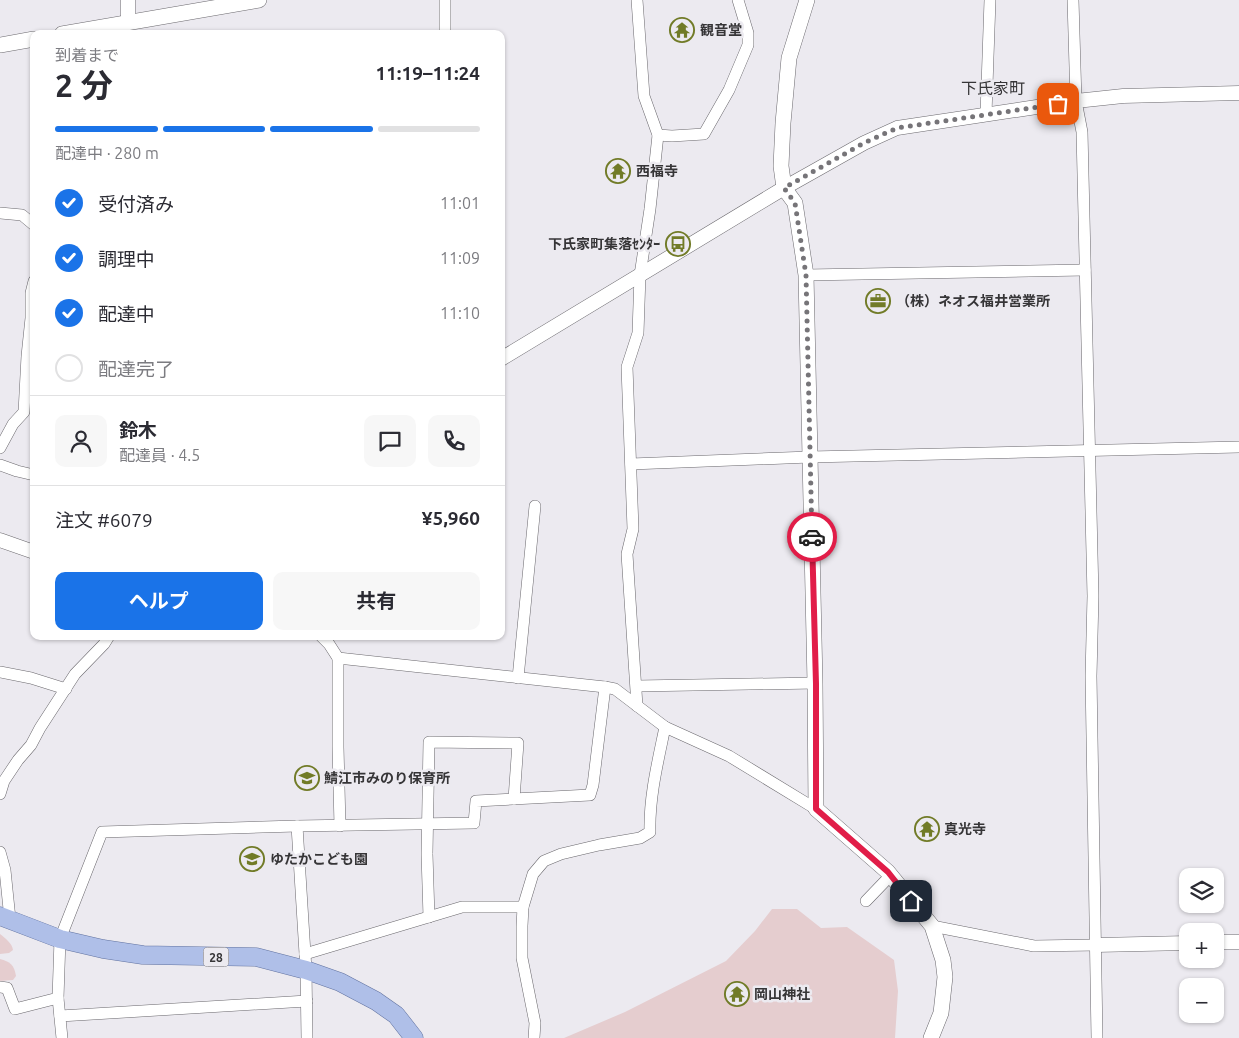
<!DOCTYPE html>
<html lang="ja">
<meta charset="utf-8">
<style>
body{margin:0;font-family:Ubuntu,"Noto Sans JP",sans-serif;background:#f7f7f7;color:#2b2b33;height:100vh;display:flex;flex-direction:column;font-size:19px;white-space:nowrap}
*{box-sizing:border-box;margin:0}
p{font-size:16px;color:#7c7c81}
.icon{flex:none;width:28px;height:28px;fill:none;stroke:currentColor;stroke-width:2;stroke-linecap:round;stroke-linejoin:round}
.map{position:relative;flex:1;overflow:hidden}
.drawer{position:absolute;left:30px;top:30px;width:475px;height:610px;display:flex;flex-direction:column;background:#fff;border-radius:10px;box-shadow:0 1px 4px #0004}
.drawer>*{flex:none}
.buttons{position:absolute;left:1179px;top:868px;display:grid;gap:10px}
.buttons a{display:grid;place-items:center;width:45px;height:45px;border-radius:10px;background:#fff;box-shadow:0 1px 4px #0004;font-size:25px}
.pin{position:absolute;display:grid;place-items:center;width:42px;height:42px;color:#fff;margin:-21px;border-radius:10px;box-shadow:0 2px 8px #0006}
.courier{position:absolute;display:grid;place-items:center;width:50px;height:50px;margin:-25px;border:4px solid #e11d48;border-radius:50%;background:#fff;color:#222;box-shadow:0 1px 6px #0007}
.summary em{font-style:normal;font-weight:700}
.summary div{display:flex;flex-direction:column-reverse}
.summary{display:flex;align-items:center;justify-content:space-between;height:85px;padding:0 25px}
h1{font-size:32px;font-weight:700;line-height:38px}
.bar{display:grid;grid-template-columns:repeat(4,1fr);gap:8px 5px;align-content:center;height:60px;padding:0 25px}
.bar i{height:6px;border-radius:4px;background:#e1e1e2}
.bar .active{background:#1a73e8}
.bar p{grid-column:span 4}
.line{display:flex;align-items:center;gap:12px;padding:0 25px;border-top:1px solid #e1e1e2}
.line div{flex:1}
.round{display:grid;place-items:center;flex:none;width:52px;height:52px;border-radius:10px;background:#f7f7f7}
ol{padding:0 25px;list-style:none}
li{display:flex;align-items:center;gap:15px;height:55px}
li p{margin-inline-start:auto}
li .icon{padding:5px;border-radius:50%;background:#1a73e8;color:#fff;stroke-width:4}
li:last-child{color:#7c7c81}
li i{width:28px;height:28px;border:2px solid #e1e1e2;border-radius:50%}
.button{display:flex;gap:10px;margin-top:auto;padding:10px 25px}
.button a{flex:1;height:58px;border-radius:10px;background:#1a73e8;color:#fff;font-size:20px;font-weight:700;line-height:58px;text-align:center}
.button a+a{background:#f7f7f7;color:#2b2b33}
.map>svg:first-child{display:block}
.green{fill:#e5cdcf}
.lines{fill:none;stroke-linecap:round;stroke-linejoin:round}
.minor-casing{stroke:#6a686d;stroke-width:12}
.tertiary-casing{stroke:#6a686d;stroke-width:15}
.secondary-casing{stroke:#6a686d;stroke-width:16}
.primary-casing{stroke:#6273a0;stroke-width:19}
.minor{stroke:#fff;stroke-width:11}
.tertiary{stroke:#fff;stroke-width:14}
.secondary{stroke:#fff;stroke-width:15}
.primary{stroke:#afbfe8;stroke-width:18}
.done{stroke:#767478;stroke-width:5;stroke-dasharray:0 9}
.route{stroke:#e11d48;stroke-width:6}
.labels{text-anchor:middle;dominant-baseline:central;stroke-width:5;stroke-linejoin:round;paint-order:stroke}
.shield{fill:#eceaf0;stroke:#6d6b6e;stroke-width:1}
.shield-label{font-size:12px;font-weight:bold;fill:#363537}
.poi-label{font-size:14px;font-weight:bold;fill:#363537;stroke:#eceaf0;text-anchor:start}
.quarter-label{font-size:16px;fill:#363537;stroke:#eceaf0}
</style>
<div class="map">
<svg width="1239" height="1038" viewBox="0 0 1239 1038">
<rect width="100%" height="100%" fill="#eceaf0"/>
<g class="green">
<path d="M 772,909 L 797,909 L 821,928 L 847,927 L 894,960 L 898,991 L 895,1038 L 564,1038 L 625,1012 L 726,961 L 755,931 Z"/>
<path d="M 0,934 C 5,938 12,943 13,950 L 9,953 L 0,954 Z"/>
<path d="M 0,959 C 10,962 14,964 16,976 L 13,980 L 0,981 Z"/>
</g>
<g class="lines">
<defs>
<g id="minor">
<path d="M 637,0 L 644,96 L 658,135 L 650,209 L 640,275 L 638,333 L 627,367 L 633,529 L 627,554 L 637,706"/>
<path d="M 1073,0 L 1076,101 L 1082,132 L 1093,596 L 1091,676 L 1097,1038"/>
<path d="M 445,34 L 445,0"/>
<path d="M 986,114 L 990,0"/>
<path d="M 658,135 L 672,136 L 704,134 L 729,90 L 748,45 L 748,33 L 738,0"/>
<path d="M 0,213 L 22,215 L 34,225"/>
<path d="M 806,275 L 1085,270"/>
<path d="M 0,448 L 13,424 L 24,412 L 27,356 L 31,318 L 31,293 L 34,281"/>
<path d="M 631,464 L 810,457 L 1239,447"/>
<path d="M 0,465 L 17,471 L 34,475"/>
<path d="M 321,636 L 329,644 L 338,658 L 338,747 L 340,826"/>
<path d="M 338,658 L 605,687 L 615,689 L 665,727 L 729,756 L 816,809"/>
<path d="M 0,672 L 31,678 L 66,689"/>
<path d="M 518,678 L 535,506"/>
<path d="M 637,686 L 815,683"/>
<path d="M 0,794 L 4,781 L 18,760 L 31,745 L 40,728 L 75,674 L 104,644 L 109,636"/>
<path d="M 297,826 L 306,970 L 307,1038"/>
<path d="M 0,852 L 5,870 L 10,919"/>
<path d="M 866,901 L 891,875"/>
<path d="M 429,917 L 427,854 L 429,742 L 518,743 L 514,799"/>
<path d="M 932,926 L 1034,946 L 1096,945"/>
<path d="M 305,954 L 462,907 L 523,907"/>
<path d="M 0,987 L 7,988 L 15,1009 L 58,998"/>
<path d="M 60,1016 L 307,1001"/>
<path d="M 62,1038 L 58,998 L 60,939 L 102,832 L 297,826 L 474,823 L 476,801 L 590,795 L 593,785 L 605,687"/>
<path d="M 534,1038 L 535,1023 L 522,958 L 522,926 L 523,907 L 533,874 L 544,861 L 561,854 L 599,845 L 640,838 L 650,832 C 649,797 658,761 665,727"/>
</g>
<g id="tertiary">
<path d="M 128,0 L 128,22"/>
<path d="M 501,359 L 784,188 L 864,143 L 897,128 L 1076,101 L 1123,96 L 1239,93"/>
<path d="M 0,540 L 34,552"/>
<path d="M 1215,942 L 1239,942"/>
<path d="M 1096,945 L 1188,943"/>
</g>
<g id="secondary">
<path d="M 807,0 L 789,58 L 783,123 L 781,166 L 784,188 L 795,203 L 806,275 L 815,683 L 816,809 L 888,872 L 932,926 L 943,960 L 945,977 L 941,1013 L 931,1038"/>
<path d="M 62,34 L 259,0"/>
<path d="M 0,45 L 34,39"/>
</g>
<path id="primary" d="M 0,916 L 60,939 L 103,949 L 143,955 L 256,957 L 306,970 L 340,982 L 376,1001 L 396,1015 L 414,1038"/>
</defs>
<use href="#minor" class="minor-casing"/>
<use href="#tertiary" class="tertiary-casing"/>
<use href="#secondary" class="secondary-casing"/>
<use href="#primary" class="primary-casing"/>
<use href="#minor" class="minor"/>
<use href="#tertiary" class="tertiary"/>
<use href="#secondary" class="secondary"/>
<use href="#primary" class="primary"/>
</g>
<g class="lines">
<path class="done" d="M 812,537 L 806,275 L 795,203 L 784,188 L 864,143 L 897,128 L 1058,104"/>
<path class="route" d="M 812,537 L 816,684 L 816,809 L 888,872 L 911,901"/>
</g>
<defs>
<symbol id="temple-ring" viewBox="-11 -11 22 22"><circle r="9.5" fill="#eceaf0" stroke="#717b27" stroke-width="1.5"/><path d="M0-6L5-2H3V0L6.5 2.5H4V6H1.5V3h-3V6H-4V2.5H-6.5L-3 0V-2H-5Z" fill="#717b27"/></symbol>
<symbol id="bus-ring" viewBox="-11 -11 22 22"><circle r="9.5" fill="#eceaf0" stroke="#717b27" stroke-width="1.5"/><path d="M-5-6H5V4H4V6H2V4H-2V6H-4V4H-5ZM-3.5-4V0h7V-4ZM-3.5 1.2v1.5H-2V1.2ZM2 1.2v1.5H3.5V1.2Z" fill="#717b27"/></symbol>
<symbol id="office-ring" viewBox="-11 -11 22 22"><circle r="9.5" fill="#eceaf0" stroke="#717b27" stroke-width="1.5"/><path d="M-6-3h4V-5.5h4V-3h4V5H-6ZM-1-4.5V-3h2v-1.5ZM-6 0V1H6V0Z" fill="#717b27"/></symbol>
<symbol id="school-ring" viewBox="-11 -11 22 22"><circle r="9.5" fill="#eceaf0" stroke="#717b27" stroke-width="1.5"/><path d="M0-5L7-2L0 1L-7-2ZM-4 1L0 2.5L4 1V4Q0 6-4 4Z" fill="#717b27"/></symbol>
</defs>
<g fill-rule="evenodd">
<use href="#temple-ring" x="668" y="16" width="28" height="28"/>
<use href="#temple-ring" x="604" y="157" width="28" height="28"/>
<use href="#bus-ring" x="664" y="230" width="28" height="28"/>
<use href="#office-ring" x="864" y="287" width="28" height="28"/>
<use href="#school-ring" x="293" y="764" width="28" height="28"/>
<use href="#temple-ring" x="913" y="815" width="28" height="28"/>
<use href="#school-ring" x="238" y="845" width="28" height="28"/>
<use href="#temple-ring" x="723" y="980" width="28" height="28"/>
</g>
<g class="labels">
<rect class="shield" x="203.5" y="947.5" width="25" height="19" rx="4"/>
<g class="shield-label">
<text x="216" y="957">28</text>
</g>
<g class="poi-label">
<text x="700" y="30">観音堂</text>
<text x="636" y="171">西福寺</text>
<text x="660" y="244" text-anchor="end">下氏家町集落ｾﾝﾀｰ</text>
<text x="896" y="301">（株）ネオス福井営業所</text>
<text x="324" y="778">鯖江市みのり保育所</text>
<text x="944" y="829">真光寺</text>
<text x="270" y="859">ゆたかこども園</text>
<text x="754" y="994">岡山神社</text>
</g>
<g class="quarter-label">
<text x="993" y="88">下氏家町</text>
</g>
</g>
</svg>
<div class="buttons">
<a><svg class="icon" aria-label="layers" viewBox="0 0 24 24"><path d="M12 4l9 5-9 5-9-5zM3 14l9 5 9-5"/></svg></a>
<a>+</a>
<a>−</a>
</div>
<div class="pin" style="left:1058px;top:104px;background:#ea580c"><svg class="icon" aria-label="bag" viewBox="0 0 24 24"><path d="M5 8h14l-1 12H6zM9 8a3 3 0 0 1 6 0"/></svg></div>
<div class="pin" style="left:911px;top:901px;background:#1f2937"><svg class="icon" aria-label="home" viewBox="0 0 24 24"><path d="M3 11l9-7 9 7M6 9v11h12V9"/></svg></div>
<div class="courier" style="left:812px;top:537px"><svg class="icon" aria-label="car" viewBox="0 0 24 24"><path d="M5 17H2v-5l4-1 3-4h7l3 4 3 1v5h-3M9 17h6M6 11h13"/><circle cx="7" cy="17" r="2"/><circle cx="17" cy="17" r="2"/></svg></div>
<section class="drawer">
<div class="summary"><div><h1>2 分</h1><p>到着まで</p></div><em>11:19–11:24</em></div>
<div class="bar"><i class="active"></i><i class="active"></i><i class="active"></i><i></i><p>配達中 · 280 m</p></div>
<ol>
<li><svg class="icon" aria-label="check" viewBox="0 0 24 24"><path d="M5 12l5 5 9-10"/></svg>受付済み<p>11:01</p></li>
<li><svg class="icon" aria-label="check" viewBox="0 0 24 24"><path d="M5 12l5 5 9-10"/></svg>調理中<p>11:09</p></li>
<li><svg class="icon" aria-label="check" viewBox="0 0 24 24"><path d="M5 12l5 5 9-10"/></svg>配達中<p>11:10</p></li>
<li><i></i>配達完了</li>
</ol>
<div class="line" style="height:90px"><a class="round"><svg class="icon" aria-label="person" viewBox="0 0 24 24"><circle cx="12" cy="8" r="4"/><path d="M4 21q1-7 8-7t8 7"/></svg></a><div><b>鈴木</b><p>配達員 · 4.5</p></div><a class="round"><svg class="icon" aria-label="chat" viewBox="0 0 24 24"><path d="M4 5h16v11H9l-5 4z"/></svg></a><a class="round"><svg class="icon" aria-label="phone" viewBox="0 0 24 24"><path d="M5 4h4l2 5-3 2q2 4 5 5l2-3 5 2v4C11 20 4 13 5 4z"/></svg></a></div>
<div class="line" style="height:65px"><div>注文 #6079</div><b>¥5,960</b></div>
<div class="button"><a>ヘルプ</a><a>共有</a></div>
</section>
</div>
